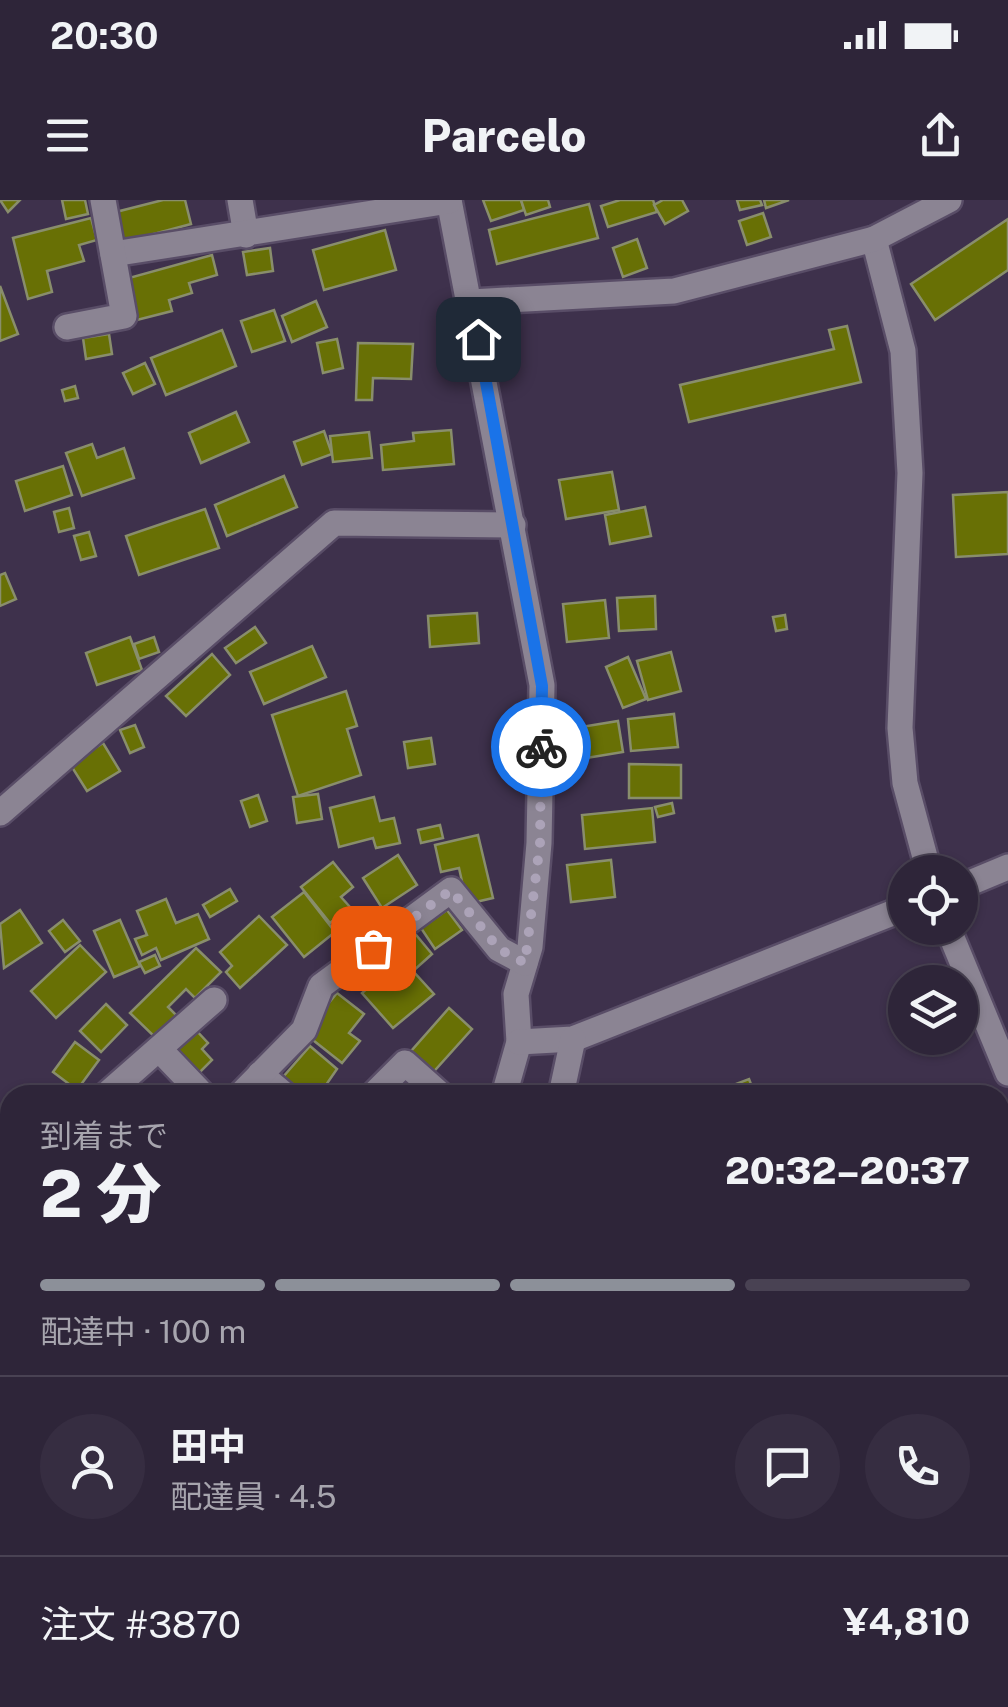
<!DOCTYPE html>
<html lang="ja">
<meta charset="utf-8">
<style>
body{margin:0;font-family:"Public Sans","Noto Sans JP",sans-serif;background:#362d41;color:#f1f3f6;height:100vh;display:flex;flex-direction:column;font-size:38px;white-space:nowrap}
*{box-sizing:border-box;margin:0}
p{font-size:32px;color:#a7a5ae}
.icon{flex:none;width:55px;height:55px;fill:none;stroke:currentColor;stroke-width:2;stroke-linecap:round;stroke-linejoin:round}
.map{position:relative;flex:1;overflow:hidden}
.sheet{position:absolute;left:0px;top:885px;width:1010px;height:622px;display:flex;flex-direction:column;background:#2e2539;border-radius:30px 30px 0 0;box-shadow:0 2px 8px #0004,0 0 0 2px #494253}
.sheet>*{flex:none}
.tools{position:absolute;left:888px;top:655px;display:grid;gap:20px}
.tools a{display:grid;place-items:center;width:90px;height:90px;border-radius:50%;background:#2e2539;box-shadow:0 2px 8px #0004,0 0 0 2px #494253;font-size:50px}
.pin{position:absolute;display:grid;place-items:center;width:85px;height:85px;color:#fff;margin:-42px;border-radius:20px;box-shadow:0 5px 15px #0006}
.courier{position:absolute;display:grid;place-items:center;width:100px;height:100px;margin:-50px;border:8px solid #1a73e8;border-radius:50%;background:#fff;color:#222;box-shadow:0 2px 12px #0007}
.headline em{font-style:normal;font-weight:800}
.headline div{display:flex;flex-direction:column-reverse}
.headline{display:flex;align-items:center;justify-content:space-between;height:170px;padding:0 40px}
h1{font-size:65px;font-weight:800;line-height:75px}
.bar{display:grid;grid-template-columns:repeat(4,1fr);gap:15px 10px;align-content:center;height:120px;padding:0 40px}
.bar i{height:12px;border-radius:8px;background:#494253}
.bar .on{background:#8c9099}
.bar p{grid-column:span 4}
.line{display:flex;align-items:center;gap:25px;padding:0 40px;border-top:2px solid #494253}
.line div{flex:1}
.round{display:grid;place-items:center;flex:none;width:105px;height:105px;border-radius:52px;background:#362d41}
.status{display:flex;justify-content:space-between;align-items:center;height:70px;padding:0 50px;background:#2e2539;direction:ltr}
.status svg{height:28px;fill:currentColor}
header{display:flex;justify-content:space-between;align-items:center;height:130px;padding:0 40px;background:#2e2539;font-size:45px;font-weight:800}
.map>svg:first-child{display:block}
.park{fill:url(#park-tufts)}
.building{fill:#687005;stroke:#898e6c;stroke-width:2.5}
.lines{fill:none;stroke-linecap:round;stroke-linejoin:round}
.minor-casing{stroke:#594d67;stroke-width:30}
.minor{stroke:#8b8493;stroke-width:25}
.done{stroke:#aca3b8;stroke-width:10;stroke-dasharray:0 18}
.route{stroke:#1a73e8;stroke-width:12}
</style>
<div class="status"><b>20:30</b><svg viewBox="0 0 49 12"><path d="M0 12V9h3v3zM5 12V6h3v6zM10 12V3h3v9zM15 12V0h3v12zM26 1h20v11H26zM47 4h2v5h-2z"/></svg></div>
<header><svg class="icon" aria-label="menu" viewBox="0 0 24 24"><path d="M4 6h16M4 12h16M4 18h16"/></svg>Parcelo<svg class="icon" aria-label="share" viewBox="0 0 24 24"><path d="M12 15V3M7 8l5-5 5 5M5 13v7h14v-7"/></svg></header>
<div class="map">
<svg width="1008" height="1507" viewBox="0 0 1008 1507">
<defs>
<pattern id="park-tufts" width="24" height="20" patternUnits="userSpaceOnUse" patternTransform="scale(2.5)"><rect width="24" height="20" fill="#704f90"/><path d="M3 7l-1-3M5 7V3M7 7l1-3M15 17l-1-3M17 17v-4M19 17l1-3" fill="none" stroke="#8468a0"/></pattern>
</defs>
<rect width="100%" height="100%" fill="#3e314c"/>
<path class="park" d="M 10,1298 L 10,1420 L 0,1417 L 0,1317 Z"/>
<g class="building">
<path d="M 0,0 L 20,0 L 8,12 Z"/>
<path d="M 62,0 L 85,0 L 88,14 L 66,19 Z"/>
<path d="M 185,0 L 191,24 L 120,43 L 112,13 L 163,0 Z"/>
<path d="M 483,0 L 521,0 L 524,10 L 491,21 Z"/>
<path d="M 521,0 L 548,0 L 550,7 L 526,15 Z"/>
<path d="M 620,0 L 653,0 L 657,12 L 608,27 L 601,6 Z"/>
<path d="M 663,0 L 682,0 L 688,11 L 665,24 L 654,5 Z"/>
<path d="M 737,0 L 760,0 L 762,5 L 740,10 Z"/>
<path d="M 764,0 L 789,0 L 766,8 Z"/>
<path d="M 589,4 L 598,38 L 497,64 L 489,30 Z"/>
<path d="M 763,13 L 771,37 L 747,45 L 739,21 Z"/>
<path d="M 91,18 L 97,40 L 79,45 L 84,61 L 47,71 L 52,92 L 28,99 L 13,38 Z"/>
<path d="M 1008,19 L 1008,70 L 935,120 L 911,84 Z"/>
<path d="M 385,30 L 396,70 L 324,90 L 313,50 Z"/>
<path d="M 637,39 L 647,68 L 623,77 L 613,48 Z"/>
<path d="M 270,48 L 273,71 L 247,75 L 243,52 Z"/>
<path d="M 212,55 L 217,75 L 189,83 L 192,93 L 169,100 L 172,111 L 129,122 L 118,81 Z"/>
<path d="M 0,86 L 18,134 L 0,141 Z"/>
<path d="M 316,101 L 327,127 L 292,142 L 282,116 Z"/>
<path d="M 274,110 L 285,141 L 252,152 L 241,121 Z"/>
<path d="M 847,126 L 861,182 L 689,222 L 680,185 L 834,149 L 829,130 Z"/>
<path d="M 222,130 L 236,166 L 166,195 L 151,158 Z"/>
<path d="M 109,134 L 112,154 L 86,159 L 83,138 Z"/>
<path d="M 337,139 L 343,168 L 323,173 L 317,143 Z"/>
<path d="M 358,143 L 413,144 L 411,179 L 373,178 L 372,200 L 356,200 Z"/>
<path d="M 145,163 L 155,184 L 133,194 L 123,173 Z"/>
<path d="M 75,186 L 78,198 L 65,201 L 62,190 Z"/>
<path d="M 236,212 L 249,242 L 201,263 L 189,233 Z"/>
<path d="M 451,230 L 454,264 L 383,270 L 381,245 L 414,241 L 413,233 Z"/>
<path d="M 324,231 L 332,254 L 302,265 L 294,242 Z"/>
<path d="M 369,232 L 372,258 L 333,262 L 330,236 Z"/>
<path d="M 92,244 L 97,258 L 124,248 L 134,278 L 82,296 L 66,253 Z"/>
<path d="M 63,266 L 72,295 L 25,311 L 16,281 Z"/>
<path d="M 612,272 L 619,310 L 566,319 L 559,280 Z"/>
<path d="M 284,276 L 297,307 L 227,336 L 215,305 Z"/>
<path d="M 1008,292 L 1008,354 L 956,357 L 953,295 Z"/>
<path d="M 645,307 L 651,336 L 610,344 L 605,315 Z"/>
<path d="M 69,308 L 74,328 L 59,332 L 54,312 Z"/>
<path d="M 205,309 L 219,348 L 139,375 L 126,336 Z"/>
<path d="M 89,332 L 96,356 L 81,360 L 74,336 Z"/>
<path d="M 5,373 L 16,399 L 0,406 L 0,375 Z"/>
<path d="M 655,396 L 656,429 L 619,431 L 617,398 Z"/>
<path d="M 605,400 L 609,438 L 567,442 L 563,404 Z"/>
<path d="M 477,413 L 479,443 L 430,447 L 428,416 Z"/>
<path d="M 785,415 L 787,429 L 776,431 L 773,417 Z"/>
<path d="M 255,427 L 266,443 L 236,463 L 225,448 Z"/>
<path d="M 130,437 L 142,470 L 97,485 L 86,453 Z"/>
<path d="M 154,437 L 159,452 L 139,459 L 134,444 Z"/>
<path d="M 312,446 L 326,477 L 264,504 L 250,472 Z"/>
<path d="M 671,452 L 681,491 L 648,500 L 637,461 Z"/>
<path d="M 212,454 L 230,475 L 186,516 L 166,496 Z"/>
<path d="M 628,457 L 646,499 L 623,508 L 606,467 Z"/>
<path d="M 346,491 L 357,526 L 347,529 L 361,575 L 298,596 L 272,515 Z"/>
<path d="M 674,514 L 678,547 L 631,551 L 628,519 Z"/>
<path d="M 618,521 L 623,552 L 574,560 L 569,529 Z"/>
<path d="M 135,525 L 144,547 L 130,553 L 120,530 Z"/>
<path d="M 431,538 L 435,564 L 408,568 L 404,542 Z"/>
<path d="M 103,543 L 120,571 L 87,591 L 70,564 Z"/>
<path d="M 629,564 L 681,565 L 681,598 L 629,598 Z"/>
<path d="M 318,594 L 322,619 L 297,623 L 293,597 Z"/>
<path d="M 258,595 L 267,621 L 250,627 L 241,601 Z"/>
<path d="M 374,597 L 380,621 L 394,618 L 400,643 L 376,648 L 373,638 L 339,647 L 330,608 Z"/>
<path d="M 672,603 L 674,613 L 658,617 L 655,607 Z"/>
<path d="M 652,608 L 655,642 L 585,649 L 582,615 Z"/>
<path d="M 440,625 L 443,638 L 421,643 L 418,630 Z"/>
<path d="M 478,635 L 493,698 L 467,704 L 459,668 L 441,672 L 435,645 Z"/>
<path d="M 398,655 L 417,685 L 382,708 L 363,678 Z"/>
<path d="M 611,660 L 615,697 L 571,702 L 567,665 Z"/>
<path d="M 333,662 L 353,687 L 341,697 L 350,707 L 330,723 L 301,687 Z"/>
<path d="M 230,689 L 237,701 L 210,717 L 203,705 Z"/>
<path d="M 304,692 L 335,732 L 304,757 L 272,717 Z"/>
<path d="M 166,699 L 176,723 L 198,714 L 209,739 L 161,760 L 156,748 L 142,755 L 135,739 L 147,735 L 137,711 Z"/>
<path d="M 20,710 L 42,743 L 4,768 L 0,724 Z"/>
<path d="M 447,710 L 462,730 L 435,749 L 421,728 Z"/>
<path d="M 259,716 L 287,745 L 240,788 L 226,772 L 232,766 L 220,752 Z"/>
<path d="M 63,720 L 80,741 L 65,752 L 49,731 Z"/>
<path d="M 120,720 L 140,766 L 114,777 L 94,731 Z"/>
<path d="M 412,730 L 432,754 L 413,771 L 434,794 L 393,828 L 362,793 L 395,764 L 386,753 Z"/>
<path d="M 80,745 L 106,772 L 56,818 L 31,791 Z"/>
<path d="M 196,748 L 221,772 L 195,798 L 186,789 L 168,807 L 181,820 L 159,841 L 130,813 Z"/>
<path d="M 155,755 L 160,766 L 145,773 L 139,762 Z"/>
<path d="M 337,793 L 364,814 L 349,833 L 360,841 L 342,863 L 304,833 Z"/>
<path d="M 106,804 L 127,825 L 101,852 L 80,831 Z"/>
<path d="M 449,808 L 472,829 L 428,878 L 405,858 Z"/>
<path d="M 194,828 L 208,843 L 202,849 L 212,860 L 195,877 L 169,851 Z"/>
<path d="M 75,842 L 99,860 L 77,890 L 53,872 Z"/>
<path d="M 310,846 L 337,869 L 319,895 L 288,895 L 276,885 Z"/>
<path d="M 749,879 L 755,895 L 707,895 Z"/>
<path d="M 1000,954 L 1008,975 L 1008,984 L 1000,987 Z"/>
<path d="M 1008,1028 L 1008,1149 L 1003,1151 L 1000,1031 Z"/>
<path d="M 0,1032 L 10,1036 L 10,1059 L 4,1074 L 0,1072 Z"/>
<path d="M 0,1472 L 10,1475 L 10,1498 L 24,1498 L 21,1507 L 0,1507 Z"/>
<path d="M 54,1498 L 90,1498 L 89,1507 L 54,1507 Z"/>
<path d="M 398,1498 L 485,1498 L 489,1507 L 401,1507 Z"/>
<path d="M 899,1498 L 958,1498 L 949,1507 L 895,1507 Z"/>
</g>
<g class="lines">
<defs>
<g id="minor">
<path d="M 240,0 L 246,35"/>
<path d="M 449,0 L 542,485 L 539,643 L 530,747 L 516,794 L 519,842 L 504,895"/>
<path d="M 874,39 L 903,151 L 910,273 L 900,528 L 905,583 L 929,672"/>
<path d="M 113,54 L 449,1"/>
<path d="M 471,102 L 674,91 L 874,39 L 949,0"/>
<path d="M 67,127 L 124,116 L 103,0"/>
<path d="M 0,613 L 334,323 L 513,325"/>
<path d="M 960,687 L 1008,667"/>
<path d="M 948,728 L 1008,873"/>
<path d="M 519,842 L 573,839 L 905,708"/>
<path d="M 159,849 L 203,895"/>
<path d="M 260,874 L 285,895"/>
<path d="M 106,895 L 214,800"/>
<path d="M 240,895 L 304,830 L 321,786 L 451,690 L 499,749 L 525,763"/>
<path d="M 373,895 L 405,863 L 441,895"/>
<path d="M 561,895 L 573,839"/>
<path d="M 0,989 L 10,993"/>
<path d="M 0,1141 L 10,1144"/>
<path d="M 1000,1253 L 1008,1246"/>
<path d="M 0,1282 L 10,1257"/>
<path d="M 0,1439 L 10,1441"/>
<path d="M 262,1507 L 265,1498"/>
<path d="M 324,1507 L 327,1498"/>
<path d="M 723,1507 L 732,1498"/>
<path d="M 809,1507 L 815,1498"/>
</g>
</defs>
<use href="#minor" class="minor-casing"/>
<use href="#minor" class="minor"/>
</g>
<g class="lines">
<path class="done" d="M 373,748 L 451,690 L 499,749 L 525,763 L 540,643 L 541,547"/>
<path class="route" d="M 478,139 L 542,486 L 541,547"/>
</g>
</svg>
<div class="tools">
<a><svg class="icon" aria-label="locate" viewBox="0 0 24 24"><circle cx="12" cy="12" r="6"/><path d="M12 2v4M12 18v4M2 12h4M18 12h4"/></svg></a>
<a><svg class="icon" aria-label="layers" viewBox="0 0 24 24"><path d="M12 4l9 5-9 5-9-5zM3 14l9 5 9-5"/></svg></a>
</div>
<div class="pin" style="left:373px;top:748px;background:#ea580c"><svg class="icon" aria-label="bag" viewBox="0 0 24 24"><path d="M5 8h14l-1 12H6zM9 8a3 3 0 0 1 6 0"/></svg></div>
<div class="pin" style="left:478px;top:139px;background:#1f2937"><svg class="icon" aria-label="home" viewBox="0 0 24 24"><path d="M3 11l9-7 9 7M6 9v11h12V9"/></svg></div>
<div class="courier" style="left:541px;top:547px"><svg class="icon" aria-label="bike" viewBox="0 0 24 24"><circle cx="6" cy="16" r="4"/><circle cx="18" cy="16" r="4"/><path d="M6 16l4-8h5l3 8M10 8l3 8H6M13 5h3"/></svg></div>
<section class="sheet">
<div class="headline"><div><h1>2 分</h1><p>到着まで</p></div><em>20:32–20:37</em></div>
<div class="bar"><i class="on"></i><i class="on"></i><i class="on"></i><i></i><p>配達中 · 100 m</p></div>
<div class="line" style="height:180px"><a class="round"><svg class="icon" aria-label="person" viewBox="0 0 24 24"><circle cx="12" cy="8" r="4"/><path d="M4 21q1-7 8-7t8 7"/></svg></a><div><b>田中</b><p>配達員 · 4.5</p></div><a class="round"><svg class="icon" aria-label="chat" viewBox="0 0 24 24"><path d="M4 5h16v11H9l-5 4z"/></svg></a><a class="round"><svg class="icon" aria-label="phone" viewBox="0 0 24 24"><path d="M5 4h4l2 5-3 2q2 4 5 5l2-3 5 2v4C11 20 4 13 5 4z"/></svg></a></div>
<div class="line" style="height:130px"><div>注文 #3870</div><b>¥4,810</b></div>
</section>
</div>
